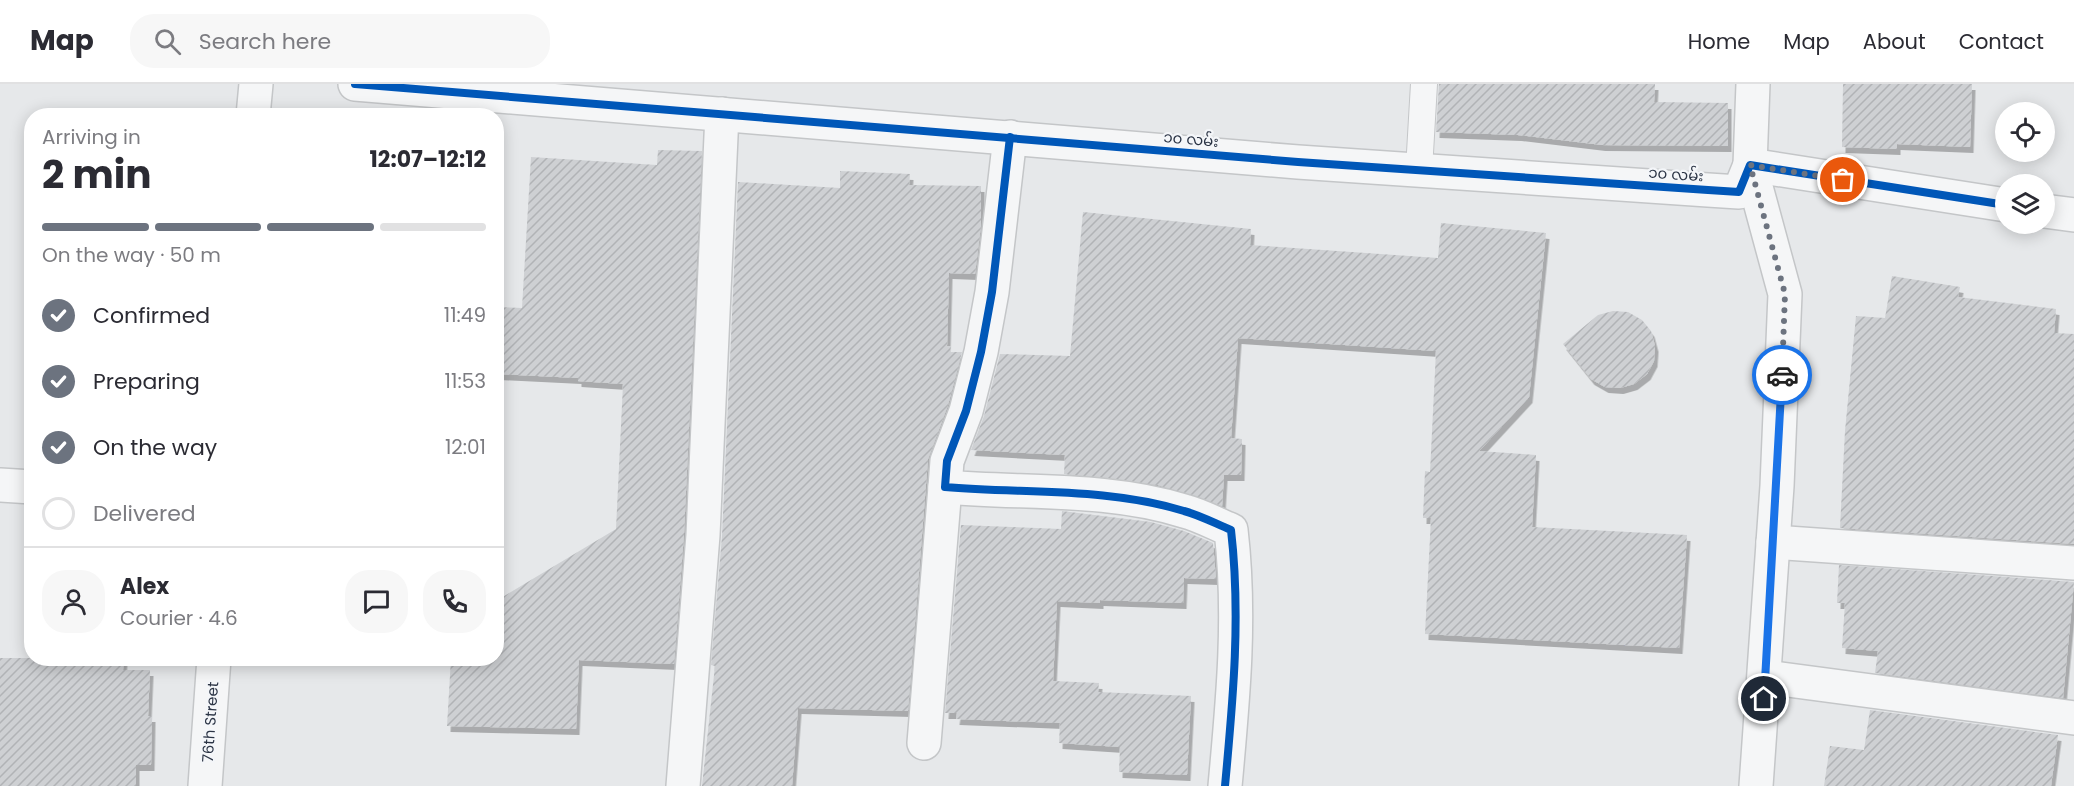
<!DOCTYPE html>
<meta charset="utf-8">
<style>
body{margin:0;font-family:Poppins,"Noto Sans Myanmar",sans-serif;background:#f7f7f7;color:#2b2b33;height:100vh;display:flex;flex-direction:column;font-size:22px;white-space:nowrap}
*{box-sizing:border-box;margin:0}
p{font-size:20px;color:#7c7c81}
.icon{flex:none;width:33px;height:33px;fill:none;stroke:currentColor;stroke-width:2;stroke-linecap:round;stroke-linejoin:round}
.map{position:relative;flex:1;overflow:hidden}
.side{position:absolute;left:24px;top:24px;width:480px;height:558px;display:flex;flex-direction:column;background:#fff;border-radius:24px;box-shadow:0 3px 15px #0003}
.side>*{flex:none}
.controls{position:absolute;left:1995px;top:18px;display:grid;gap:12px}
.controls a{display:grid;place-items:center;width:60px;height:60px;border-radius:50%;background:#fff;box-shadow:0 3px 15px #0003;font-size:30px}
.pin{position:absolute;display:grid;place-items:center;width:51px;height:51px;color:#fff;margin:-26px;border:3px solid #fff;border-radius:50%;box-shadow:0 2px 6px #0007}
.courier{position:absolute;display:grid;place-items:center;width:60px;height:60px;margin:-30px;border:4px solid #1a73e8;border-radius:50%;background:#fff;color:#222;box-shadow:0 2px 8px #0007}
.head em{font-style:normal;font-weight:700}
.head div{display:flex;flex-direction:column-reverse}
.head{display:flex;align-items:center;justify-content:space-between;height:102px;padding:0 18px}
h1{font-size:39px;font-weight:700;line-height:45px}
.bar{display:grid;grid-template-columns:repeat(4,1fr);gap:9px 6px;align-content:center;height:72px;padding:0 18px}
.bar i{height:8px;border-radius:4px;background:#e1e1e2}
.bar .on{background:#6c737f}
.bar p{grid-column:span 4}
.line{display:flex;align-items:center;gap:15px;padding:0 18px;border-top:2px solid #e1e1e2}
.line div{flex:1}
.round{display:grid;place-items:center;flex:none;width:63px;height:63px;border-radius:24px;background:#f7f7f7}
ol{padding:0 18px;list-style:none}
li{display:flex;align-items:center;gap:18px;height:66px}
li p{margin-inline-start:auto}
li .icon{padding:6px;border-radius:50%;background:#6c737f;color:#fff;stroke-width:4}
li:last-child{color:#7c7c81}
li i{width:33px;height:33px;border:3px solid #e1e1e2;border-radius:50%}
header{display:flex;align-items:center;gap:36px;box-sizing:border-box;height:84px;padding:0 30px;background:#fff;border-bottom:2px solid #e1e1e2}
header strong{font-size:28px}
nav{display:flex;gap:33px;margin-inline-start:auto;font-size:21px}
.search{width:420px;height:54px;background:#f7f7f7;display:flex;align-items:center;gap:15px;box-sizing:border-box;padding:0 21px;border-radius:24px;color:#7c7c81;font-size:22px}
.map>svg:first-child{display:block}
.building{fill:url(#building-hatch);filter:url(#shadow)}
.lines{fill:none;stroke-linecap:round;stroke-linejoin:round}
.service-casing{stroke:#c4c6c8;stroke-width:28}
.minor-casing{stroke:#c4c6c8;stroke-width:36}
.tertiary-casing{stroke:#c4c6c8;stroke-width:36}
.service{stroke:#f5f6f7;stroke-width:26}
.minor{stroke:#f5f6f7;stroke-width:33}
.tertiary{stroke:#f5f6f7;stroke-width:33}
.cycleway-casing{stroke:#f4f6f9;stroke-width:11}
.cycleway{stroke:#0057b8;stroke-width:8}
.done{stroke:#6c737f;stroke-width:6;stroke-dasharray:0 10.8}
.route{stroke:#1a73e8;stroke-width:8}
.labels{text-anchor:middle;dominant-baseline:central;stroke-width:4.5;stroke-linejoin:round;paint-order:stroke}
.street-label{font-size:15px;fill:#2b3445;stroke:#f4f6f9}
</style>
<header>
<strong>Map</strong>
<div class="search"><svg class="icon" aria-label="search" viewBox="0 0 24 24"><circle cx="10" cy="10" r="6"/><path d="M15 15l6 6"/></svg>Search here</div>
<nav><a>Home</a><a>Map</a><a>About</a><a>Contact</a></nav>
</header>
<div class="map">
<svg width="2074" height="702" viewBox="0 0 2074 702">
<defs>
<pattern id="building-hatch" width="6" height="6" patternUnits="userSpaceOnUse" patternTransform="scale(1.5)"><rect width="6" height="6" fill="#ced0d3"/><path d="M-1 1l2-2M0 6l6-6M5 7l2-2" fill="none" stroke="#b1b3b6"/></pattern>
<filter id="shadow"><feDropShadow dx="3.5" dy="6" stdDeviation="0" flood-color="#0004"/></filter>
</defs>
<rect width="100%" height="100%" fill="#e6e8ea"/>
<g class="building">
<path d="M 1439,0 L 1655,0 L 1654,18 L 1728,19 L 1728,62 L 1602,61 L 1518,51 L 1436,48 Z"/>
<path d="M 1843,0 L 1972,0 L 1970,63 L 1897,60 L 1897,65 L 1842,63 Z"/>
<path d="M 658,66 L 702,67 L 684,450 L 674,580 L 579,576 L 576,645 L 447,642 L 451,574 L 496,574 L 496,517 L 616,445 L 623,300 L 578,297 L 578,294 L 496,290 L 496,223 L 522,224 L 531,73 L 657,81 Z"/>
<path d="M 840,87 L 910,90 L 909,101 L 981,102 L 981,141 L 975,190 L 949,189 L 947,262 L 951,262 L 950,268 L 962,268 L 948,321 L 928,375 L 908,627 L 798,624 L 792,702 L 702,702 L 715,582 L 711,581 L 722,452 L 738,98 L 840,104 Z"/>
<path d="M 1083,128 L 1251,145 L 1250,161 L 1438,174 L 1441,139 L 1546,149 L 1529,313 L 1479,367 L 1536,371 L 1532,443 L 1687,451 L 1679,564 L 1425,550 L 1431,434 L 1423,434 L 1425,387 L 1430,388 L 1436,267 L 1238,254 L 1231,354 L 1242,355 L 1241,391 L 1224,391 L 1222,422 L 1158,401 L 1064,390 L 1065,371 L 971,366 L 984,332 L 1000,270 L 1070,272 Z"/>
<path d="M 1892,192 L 1960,203 L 1958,213 L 2056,225 L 2054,249 L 2074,250 L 2074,460 L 1840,444 L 1845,347 L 1856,232 L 1885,234 Z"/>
<path d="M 1613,227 L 1628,228 L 1642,236 L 1651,247 L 1655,262 L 1654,277 L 1647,290 L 1634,300 L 1620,304 L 1605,303 L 1591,295 L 1563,260 L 1598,231 Z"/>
<path d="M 1062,427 L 1151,438 L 1184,447 L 1213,459 L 1216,495 L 1184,494 L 1183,519 L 1100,516 L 1100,519 L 1057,517 L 1053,597 L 1099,599 L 1098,608 L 1191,612 L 1187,691 L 1119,688 L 1120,663 L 1059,659 L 1060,639 L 956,635 L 957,629 L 945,629 L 961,441 L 1061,445 Z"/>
<path d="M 1839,481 L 2074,498 L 2063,614 L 1875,589 L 1878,567 L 1842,564 L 1845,519 L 1837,519 Z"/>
<path d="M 0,574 L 124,574 L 123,586 L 150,586 L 148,632 L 152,632 L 151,681 L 136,681 L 136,702 L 0,702 Z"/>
<path d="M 1870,626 L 2058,651 L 2051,702 L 1824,702 L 1830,662 L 1864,666 Z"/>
</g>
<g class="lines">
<defs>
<path id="service" d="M 1419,86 L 1424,0"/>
<g id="minor">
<path d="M 355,0 L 1298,78 L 1708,106 L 1739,108 L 1750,81 L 2006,121"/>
<path d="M 1753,0 L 1750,81 L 1785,210 L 1777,402 L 1756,702"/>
<path d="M 1010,53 L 992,208 L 981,268 L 966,327 L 947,377 L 945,403 C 1024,410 1107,403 1184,427 C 1200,431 1216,440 1231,446 C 1241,532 1233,616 1225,702"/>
<path d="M 2044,127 L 2074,131"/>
<path d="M 0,401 L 32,403"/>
<path d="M 1773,458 L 2074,479"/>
<path d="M 1766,593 L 2074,634"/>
<path d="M 924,659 L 945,403"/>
<path d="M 683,702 L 703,451 L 722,30"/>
</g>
<g id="tertiary">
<path d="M 253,32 L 256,0"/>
<path d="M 205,702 L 214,574"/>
</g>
</defs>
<use href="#service" class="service-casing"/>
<use href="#minor" class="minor-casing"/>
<use href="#tertiary" class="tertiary-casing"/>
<use href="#service" class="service"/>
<use href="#minor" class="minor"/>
<use href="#tertiary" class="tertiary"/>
<defs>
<g id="cycleway">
<path d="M 355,0 L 1298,78 L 1708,106 L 1739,108 L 1750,81 L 2006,121"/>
<path d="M 1010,53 L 992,208 L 981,268 L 966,327 L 947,377 L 945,403 C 1024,410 1107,403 1184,427 C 1200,431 1216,440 1231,446 C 1241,532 1233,616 1225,702"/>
</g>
</defs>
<use href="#cycleway" class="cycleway-casing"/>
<use href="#cycleway" class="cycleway"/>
</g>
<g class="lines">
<path class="done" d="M 1782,291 L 1785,210 L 1750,81 L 1843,96"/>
<path class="route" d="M 1764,615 L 1782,291"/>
</g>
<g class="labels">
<g class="street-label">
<text transform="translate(1191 55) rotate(5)">၁၀ လမ်း</text>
<text transform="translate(1676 90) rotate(4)">၁၀ လမ်း</text>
<text transform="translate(210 638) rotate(-86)">76th Street</text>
</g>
</g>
</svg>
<div class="controls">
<a><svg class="icon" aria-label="locate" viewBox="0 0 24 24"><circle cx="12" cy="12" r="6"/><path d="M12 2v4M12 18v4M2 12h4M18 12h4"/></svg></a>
<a><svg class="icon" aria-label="layers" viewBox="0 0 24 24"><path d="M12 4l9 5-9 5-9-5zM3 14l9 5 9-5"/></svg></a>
</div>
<div class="pin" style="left:1843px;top:96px;background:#ea580c"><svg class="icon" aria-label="bag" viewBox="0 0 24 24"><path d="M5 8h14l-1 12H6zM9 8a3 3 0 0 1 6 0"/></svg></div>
<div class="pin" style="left:1764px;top:615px;background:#1f2937"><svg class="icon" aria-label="home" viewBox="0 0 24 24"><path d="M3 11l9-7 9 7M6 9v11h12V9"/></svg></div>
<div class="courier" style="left:1782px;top:291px"><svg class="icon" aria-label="car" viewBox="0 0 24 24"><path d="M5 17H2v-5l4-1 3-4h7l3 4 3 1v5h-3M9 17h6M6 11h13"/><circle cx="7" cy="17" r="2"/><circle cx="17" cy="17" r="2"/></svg></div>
<section class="side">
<div class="head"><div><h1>2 min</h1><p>Arriving in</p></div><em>12:07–12:12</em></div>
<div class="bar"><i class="on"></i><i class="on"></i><i class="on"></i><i></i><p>On the way · 50 m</p></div>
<ol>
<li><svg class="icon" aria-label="check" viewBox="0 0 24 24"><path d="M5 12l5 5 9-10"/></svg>Confirmed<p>11:49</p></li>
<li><svg class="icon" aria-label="check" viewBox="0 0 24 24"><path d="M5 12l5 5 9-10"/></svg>Preparing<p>11:53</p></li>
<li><svg class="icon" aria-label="check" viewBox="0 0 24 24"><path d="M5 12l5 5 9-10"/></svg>On the way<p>12:01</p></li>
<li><i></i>Delivered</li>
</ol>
<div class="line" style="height:108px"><a class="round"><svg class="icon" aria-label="person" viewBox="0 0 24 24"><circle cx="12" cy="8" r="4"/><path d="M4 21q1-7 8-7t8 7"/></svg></a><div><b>Alex</b><p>Courier · 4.6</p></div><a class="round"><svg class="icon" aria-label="chat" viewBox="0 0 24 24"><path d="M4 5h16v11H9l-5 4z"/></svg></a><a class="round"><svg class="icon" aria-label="phone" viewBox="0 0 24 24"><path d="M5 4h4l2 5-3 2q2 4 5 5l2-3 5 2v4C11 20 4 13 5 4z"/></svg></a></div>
</section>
</div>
